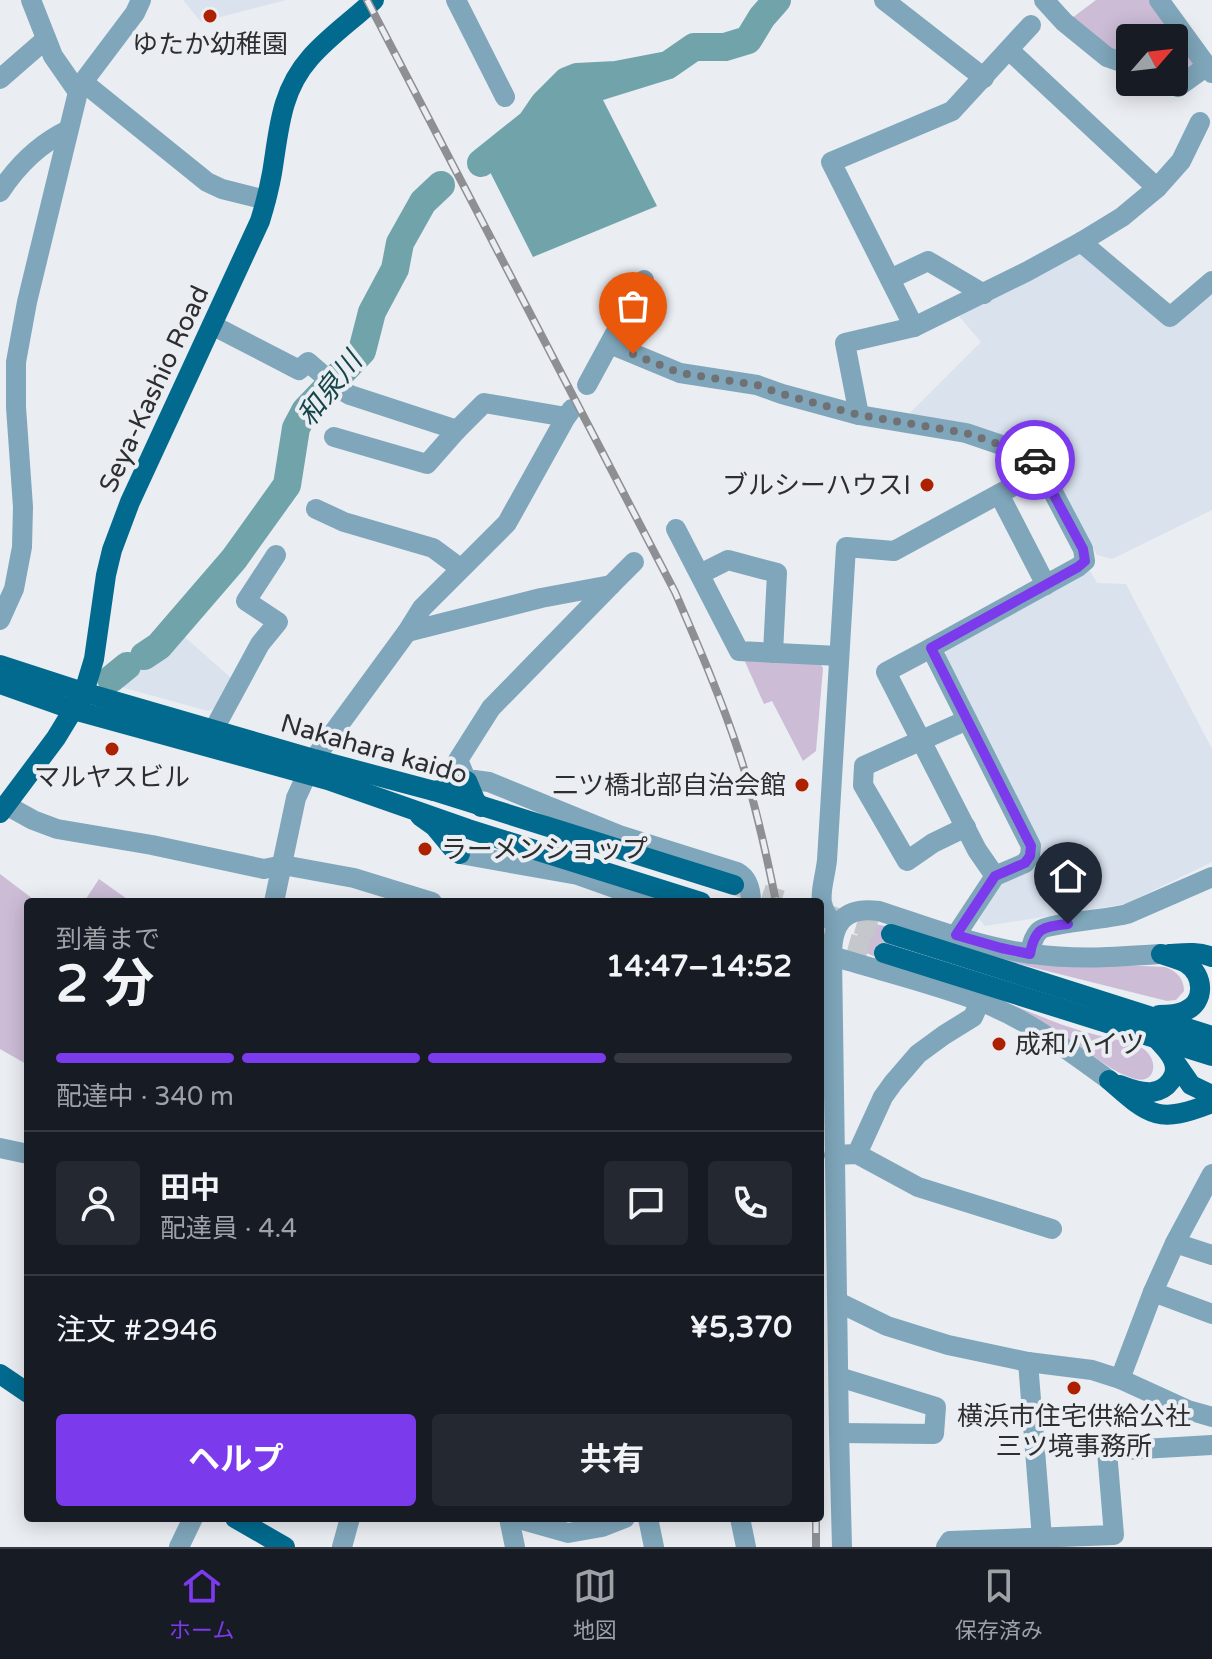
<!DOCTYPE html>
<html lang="ja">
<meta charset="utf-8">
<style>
body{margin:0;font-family:"Varela Round","Noto Sans JP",sans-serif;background:#242831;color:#f1f3f6;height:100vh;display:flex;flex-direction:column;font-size:30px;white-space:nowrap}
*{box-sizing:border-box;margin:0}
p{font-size:26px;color:#9ea1a6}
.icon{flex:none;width:44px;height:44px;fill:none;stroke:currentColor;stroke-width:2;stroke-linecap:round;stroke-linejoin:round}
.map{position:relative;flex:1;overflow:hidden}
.details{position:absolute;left:24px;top:898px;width:800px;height:624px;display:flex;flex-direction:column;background:#171b24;border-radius:8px;box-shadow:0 4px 20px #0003}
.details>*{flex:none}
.needle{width:52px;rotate:62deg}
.controls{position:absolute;left:1116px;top:24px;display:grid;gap:16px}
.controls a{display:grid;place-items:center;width:72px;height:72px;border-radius:8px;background:#171b24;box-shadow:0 4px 20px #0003;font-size:40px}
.pin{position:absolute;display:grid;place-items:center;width:68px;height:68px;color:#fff;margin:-82px -34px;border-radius:50% 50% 50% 0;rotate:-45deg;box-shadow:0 0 8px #0007}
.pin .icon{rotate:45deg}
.courier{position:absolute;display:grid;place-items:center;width:80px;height:80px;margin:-40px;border:6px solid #7c3aed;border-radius:50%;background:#fff;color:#222;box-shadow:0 2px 10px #0007}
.overview em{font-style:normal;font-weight:700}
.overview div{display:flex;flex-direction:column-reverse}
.overview{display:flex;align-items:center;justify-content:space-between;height:136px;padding:0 32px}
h1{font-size:52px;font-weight:700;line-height:60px}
.bar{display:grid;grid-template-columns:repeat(4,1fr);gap:12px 8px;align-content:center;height:96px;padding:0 32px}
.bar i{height:10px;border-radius:6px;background:#363941}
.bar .on{background:#7c3aed}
.bar p{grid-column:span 4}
.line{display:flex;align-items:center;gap:20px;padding:0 32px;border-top:2px solid #363941}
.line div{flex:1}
.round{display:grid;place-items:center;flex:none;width:84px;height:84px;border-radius:8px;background:#242831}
.button{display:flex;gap:16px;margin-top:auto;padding:16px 32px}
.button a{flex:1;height:92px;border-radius:8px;background:#7c3aed;color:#fff;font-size:32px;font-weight:700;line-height:92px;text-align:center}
.button a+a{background:#242831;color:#f1f3f6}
.tab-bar{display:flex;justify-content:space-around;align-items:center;height:112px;border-top:2px solid #363941;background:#171b24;font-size:22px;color:#9ea1a6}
.tab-bar a{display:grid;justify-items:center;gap:4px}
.tab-bar .on{color:#7c3aed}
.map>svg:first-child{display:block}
.built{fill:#dae2ee}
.green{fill:#ccbcd6}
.water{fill:#70a4aa}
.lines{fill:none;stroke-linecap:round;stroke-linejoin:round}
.river{stroke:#70a4aa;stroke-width:28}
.minor-tunnel{stroke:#c4c7cb;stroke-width:20;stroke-dasharray:20 10;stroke-linecap:butt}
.major-tunnel{stroke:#c4c7cb;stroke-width:20;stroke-dasharray:20 10;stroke-linecap:butt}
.minor{stroke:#7fa6bb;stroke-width:20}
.major{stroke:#026a8e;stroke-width:20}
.rail-casing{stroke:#8d8f93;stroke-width:8}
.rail{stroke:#eaedf2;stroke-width:5;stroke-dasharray:15;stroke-linecap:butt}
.done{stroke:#6f7174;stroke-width:8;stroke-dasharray:0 14.4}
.route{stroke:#7c3aed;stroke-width:10}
.poi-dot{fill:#ae2100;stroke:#eaedf2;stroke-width:3}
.labels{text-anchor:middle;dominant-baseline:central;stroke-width:8;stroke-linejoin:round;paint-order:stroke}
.poi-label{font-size:26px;fill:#2d2e30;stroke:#eaedf2}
.street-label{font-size:26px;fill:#2d2e30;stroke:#eaedf2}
.water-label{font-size:28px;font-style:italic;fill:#144549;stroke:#eaedf2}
</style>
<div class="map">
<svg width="1212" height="1547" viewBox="0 0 1212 1547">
<rect width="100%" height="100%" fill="#eaedf2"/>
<g class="built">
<path d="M 183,0 L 286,0 L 201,22 Z"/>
<path d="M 1081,250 L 1172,325 L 1212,291 L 1212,510 L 1112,559 L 1097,555 L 1039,451 L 910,418 L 911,412 L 981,342 L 958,315 Z"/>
<path d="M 1089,569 L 1097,583 L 1126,584 L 1212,749 L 1212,862 L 1125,904 L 985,926 L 979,919 L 1002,883 L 1035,863 L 944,658 L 947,649 Z"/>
<path d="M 179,632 L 231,678 L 217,707 L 208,711 L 103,682 L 143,651 L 147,660 L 164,648 Z"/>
</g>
<g class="green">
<path d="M 1096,0 L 1154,0 L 1199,61 L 1177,78 L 1174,77 L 1174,38 L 1130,38 L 1130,58 L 1113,51 L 1072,18 Z"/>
<path d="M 742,655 L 819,662 L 823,668 L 816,751 L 803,761 L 772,701 L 764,704 Z"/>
<path d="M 0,874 L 37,902 L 28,902 L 28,1065 L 0,1049 Z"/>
<path d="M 99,879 L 127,899 L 126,902 L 84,902 Z"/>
<path d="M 871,923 L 889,927 L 889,929 L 880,958 C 865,954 853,947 859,930 Z"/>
<path d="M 1003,959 L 1165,967 C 1177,971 1184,979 1184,991 L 1176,1000 L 1167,1001 L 1003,960 Z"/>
<path d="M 1010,1004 C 1035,1014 1060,1025 1085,1032 C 1099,1036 1135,1042 1145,1050 C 1160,1063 1154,1086 1132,1078 C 1116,1073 1102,1062 1089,1053 C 1063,1036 1037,1019 1010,1004 Z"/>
</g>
<path class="water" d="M 668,65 L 674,78 L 603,100 L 657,206 L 533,257 L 486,164 L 559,92 L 577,79 L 597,75 L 616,75 Z"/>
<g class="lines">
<g class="river">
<path d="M 481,163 L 531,123 L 544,104 L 567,81 L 577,77 L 616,75 L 668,65 L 694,47 L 725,47 L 748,40 L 762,17 L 777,0"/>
<path d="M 144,656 L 159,646 L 234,559 L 287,485 L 296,428 L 305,411 L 362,351 L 372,312 L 395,269 L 400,243 L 423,202 L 441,185"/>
<path d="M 111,679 L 127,666"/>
</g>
<path class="minor-tunnel" d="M 820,1268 L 821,1268"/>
<g class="major-tunnel">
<path d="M 734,885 L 787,902"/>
<path d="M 828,915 L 891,934"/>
<path d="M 820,936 L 884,953"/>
</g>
<g class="minor">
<path d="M 31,0 L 53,56 L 78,92"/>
<path d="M 456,0 L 505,97"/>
<path d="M 884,0 L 984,78"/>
<path d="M 1044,0 L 1064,22 L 1107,57 L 1130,65"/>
<path d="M 1159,0 L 1212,73"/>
<path d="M 1009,50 L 1157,188"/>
<path d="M 0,79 L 46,39"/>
<path d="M 83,82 L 207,182 L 222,189 L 266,200"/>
<path d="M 1170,82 L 1178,87 L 1207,66"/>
<path d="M 0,192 C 17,166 39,144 68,130"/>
<path d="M 1081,242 L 1170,317 L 1212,281"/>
<path d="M 890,279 L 928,261 L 984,294"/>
<path d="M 212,325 L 299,370 L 308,362 L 338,388 L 350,395 L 457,430 L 427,464 L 334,437"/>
<path d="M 914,327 L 831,162 L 952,111 L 1031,25"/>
<path d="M 610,344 L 680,373 L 757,385 L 782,394 L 859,415 L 966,433 L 1034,456 L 1083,549 L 1085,561 L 1078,567 L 931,648 L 1031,846 L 1030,856 L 1025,863 L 995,876 L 956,935"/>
<path d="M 587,385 L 644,280"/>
<path d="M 859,415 L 845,343 L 914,327 L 1026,272 L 1081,242 L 1122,217 L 1157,188 L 1181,161 L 1200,122"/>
<path d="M 457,430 L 484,403 L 566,417"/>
<path d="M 999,494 L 1046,585"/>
<path d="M 316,509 L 344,522 L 433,548 L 460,568"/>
<path d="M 676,529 L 739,651 L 839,656"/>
<path d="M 700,574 L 728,560 L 777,573 L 773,653"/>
<path d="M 611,585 L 634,562"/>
<path d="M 0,620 L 14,589 L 22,547 L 23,507 L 16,407 L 16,362 L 27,302 L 78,92 L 83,82 L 135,13 L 141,0"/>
<path d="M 407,632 L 541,598 L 611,585 L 491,708 L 458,760 L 467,781 L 474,780 L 489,782 L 619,835 L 737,872 C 748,878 751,890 751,902"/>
<path d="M 931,648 L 886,672 L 977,850 L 995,876"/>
<path d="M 214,729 L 260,644 L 278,622 L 246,601 L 276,555"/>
<path d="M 6,805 L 33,820 L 57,829 L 152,845 L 264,869 L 283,865 L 354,878 L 432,902"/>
<path d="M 966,827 L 933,843 L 907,861 L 863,785 L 864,766 L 967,720"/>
<path d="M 460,854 L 578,875 L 654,902"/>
<path d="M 274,902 L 296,798 L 314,759 L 407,632 L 422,608 L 507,523 L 566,417 L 572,409"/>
<path d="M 837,926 C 812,905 824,888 827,860 L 846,547 L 894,551 L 1041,471"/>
<path d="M 1030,954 C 1031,946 1033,937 1039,931 C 1047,923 1110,919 1127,914 L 1212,877"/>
<path d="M 832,956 C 881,971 931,983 979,1001 C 1027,1019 1068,1050 1109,1080"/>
<path d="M 0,1148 L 28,1154"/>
<path d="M 857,1154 L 883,1097 L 893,1083 L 918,1054 L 944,1035 L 973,1017 L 980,1001"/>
<path d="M 834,1155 L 857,1154 L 918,1187 L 1052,1229"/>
<path d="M 1175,1243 L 1212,1255"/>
<path d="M 1153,1292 L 1212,1314"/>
<path d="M 838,1302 L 887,1326 L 948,1345 L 1028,1362 L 1092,1370 L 1120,1379 L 1188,1410 L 1212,1417"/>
<path d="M 1028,1362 L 1042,1538"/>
<path d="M 1120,1379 L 1153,1292 L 1175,1243 L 1212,1174"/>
<path d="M 839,1433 L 934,1434 L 936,1407 L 839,1377"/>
<path d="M 509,1518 L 515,1547"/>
<path d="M 515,1518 L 568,1533 L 602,1527 L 625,1518"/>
<path d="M 648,1518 L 654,1547"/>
<path d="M 740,1518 L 746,1547"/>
<path d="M 179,1547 L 193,1518"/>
<path d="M 342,1547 L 350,1518"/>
<path d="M 842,1547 L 839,1433 L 832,956 C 832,923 844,906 879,911 C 928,927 982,948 1033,954 C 1076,960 1118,957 1161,954"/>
<path d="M 946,1547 L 950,1541 L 1114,1535 L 1107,1451 L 1212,1445"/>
</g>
<g class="major">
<path d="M 0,665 L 80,691 L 314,759 L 434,791 L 734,885"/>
<path d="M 0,684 L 74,710 L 328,780 L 468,829 L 701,902"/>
<path d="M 434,791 L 449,788 L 467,781 L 475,800 L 481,807"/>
<path d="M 0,813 L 56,738 L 84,692 L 94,659 L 106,575 L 112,550 L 130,502 L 260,221 C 265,205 269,190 272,173 C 279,131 280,92 310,58 C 329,36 353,20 374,0"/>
<path d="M 420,816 L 434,826 L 453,849 L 460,854"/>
<path d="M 891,934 L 1212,1036"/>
<path d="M 884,953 L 1212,1056"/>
<path d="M 1169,954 C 1184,953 1198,951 1212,957"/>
<path d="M 1159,1015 C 1168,1015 1177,1015 1185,1011 C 1206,1002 1204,975 1186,963 C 1179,959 1170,957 1161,954"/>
<path d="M 1173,1059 L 1191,1085 L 1212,1095"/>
<path d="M 1109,1080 C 1151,1117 1158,1124 1212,1103"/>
<path d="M 1120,1085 C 1130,1089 1141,1093 1152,1092 C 1167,1090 1180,1075 1173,1060 C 1170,1052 1162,1045 1157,1039"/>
<path d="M 0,1374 L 28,1393"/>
<path d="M 235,1518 L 285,1547"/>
</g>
<defs>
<g id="rail">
<path d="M 367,0 L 675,592 C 698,645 721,698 739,753 C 755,801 766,852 776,902"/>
<path d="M 816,1518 L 816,1547"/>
</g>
</defs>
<use href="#rail" class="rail-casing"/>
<use href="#rail" class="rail"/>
</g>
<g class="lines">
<path class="done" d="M 633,354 L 680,373 L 757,385 L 782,394 L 859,415 L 966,433 L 1034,456 L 1035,460"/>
<path class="route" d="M 1035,460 L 1083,549 L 1085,561 L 1078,567 L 931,648 L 1031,846 L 1030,856 L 1025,863 L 995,876 L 956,935 L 1001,948 L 1030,954 C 1035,927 1043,927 1068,924"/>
</g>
<g class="poi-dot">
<circle cx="210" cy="16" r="8"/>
<circle cx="927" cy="485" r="8"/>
<circle cx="112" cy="749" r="8"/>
<circle cx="802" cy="785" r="8"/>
<circle cx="425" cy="849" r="8"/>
<circle cx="999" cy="1044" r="8"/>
<circle cx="1074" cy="1388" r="8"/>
</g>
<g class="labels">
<g class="poi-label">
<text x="210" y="44">ゆたか幼稚園</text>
<text x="911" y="485" text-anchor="end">ブルシーハウスI</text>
<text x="112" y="777">マルヤスビル</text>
<text x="786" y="785" text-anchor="end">二ツ橋北部自治会館</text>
<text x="441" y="849" text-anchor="start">ラーメンショップ</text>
<text x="1015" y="1044" text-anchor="start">成和ハイツ</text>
<text x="1074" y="1416">横浜市住宅供給公社<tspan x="1074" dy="30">三ツ境事務所</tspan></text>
</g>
<g class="street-label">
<text transform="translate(154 389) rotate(-65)">Seya-Kashio Road</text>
<text transform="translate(374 749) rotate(16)">Nakahara kaido</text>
</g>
<g class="water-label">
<text transform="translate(330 389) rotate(-52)">和泉川</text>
</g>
</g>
</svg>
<div class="controls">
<a><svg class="needle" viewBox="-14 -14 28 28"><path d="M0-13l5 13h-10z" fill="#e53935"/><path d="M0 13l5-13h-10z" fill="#9ea1a6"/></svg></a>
</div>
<div class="pin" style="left:633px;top:354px;background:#ea580c"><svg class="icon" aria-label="bag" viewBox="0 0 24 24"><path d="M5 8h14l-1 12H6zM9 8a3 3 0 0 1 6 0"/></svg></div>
<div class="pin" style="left:1068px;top:924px;background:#1f2937"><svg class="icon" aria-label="home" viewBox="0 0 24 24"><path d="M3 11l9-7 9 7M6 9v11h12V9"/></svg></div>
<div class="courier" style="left:1035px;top:460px"><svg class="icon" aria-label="car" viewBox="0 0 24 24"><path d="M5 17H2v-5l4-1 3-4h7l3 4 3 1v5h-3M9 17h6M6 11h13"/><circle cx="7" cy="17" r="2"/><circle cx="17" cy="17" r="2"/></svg></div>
<section class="details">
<div class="overview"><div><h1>2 分</h1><p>到着まで</p></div><em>14:47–14:52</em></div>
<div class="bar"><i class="on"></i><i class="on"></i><i class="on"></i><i></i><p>配達中 · 340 m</p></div>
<div class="line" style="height:144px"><a class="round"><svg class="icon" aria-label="person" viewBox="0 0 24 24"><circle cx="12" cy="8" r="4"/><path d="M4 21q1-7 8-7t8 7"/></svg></a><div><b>田中</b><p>配達員 · 4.4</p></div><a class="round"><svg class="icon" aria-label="chat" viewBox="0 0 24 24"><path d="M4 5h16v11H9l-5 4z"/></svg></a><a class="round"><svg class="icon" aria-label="phone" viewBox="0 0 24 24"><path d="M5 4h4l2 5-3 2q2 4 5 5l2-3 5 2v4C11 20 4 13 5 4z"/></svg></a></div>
<div class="line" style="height:104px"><div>注文 #2946</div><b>¥5,370</b></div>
<div class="button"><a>ヘルプ</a><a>共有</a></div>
</section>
</div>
<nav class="tab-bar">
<a class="on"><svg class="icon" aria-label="home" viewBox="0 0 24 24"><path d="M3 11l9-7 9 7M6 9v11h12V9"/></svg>ホーム</a>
<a><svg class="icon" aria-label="map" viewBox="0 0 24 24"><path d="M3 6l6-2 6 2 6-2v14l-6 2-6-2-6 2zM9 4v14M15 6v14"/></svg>地図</a>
<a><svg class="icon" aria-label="saved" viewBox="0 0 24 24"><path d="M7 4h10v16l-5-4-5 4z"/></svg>保存済み</a>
</nav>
